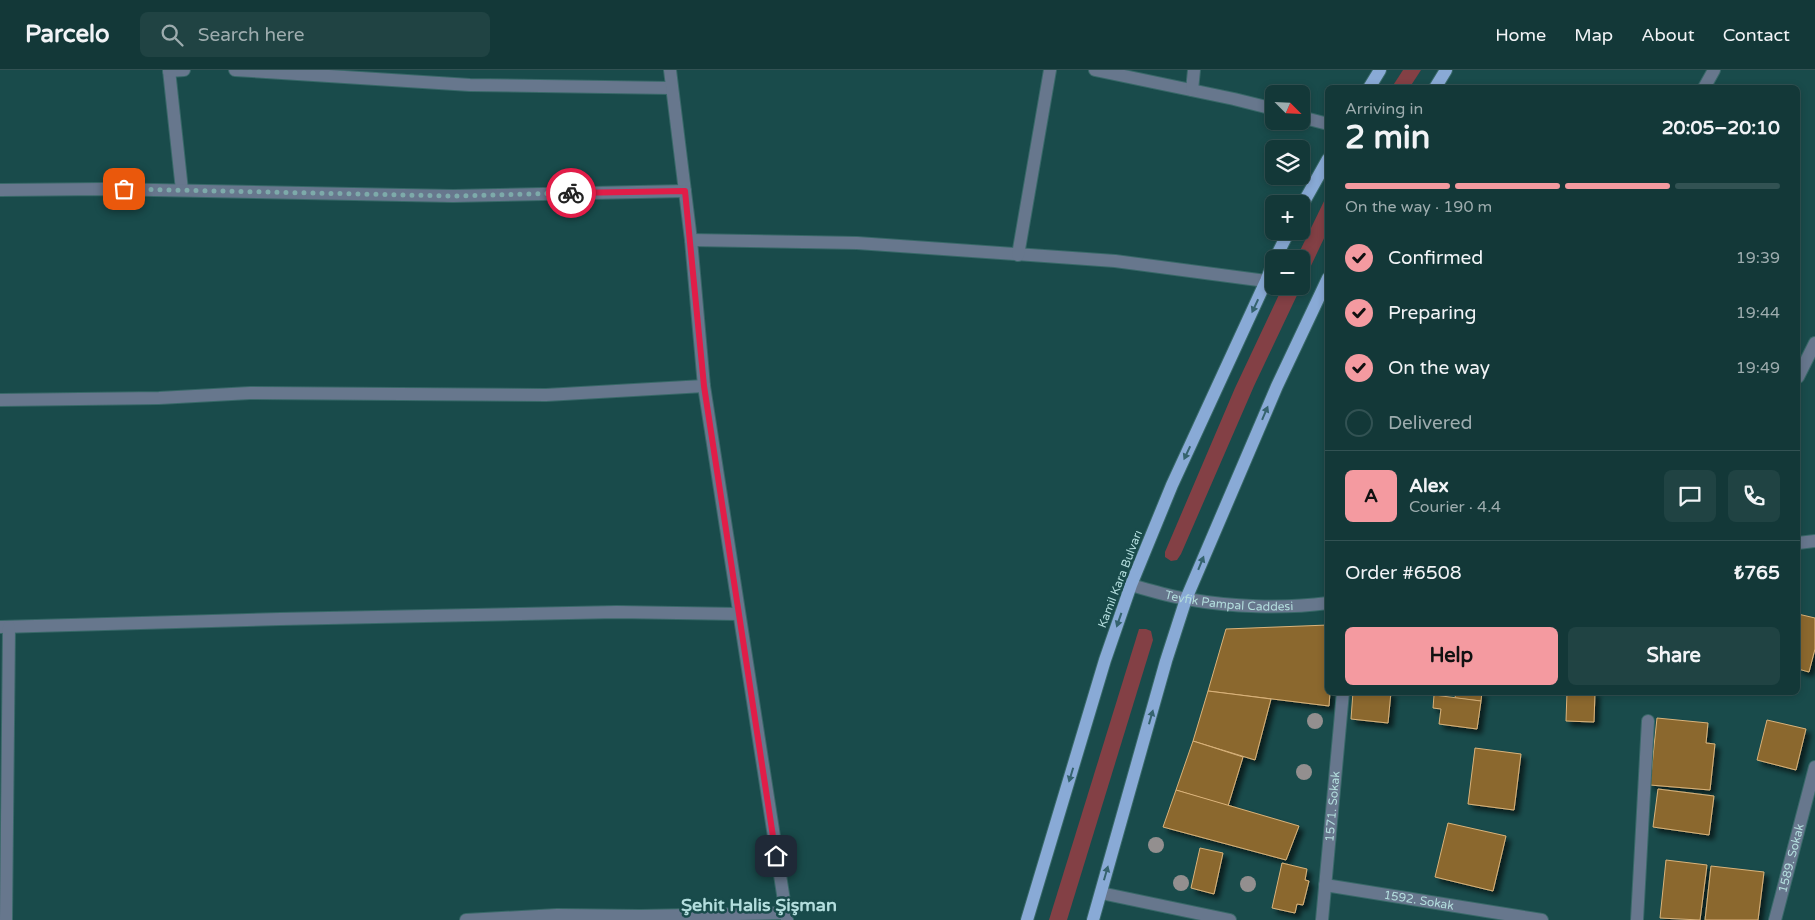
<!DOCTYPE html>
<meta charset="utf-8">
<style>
body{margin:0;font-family:"Varela Round",sans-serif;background:#204343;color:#f1f3f6;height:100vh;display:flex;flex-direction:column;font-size:19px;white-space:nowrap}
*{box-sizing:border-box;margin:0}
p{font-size:16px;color:#9dacae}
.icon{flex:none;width:28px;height:28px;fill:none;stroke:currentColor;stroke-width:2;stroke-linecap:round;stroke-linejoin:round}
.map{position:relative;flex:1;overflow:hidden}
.sheet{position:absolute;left:1325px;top:15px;width:475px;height:610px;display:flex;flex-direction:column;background:#133838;border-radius:8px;box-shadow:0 2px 8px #0003,0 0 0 1px #325253}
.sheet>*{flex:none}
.needle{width:32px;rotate:114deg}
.buttons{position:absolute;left:1265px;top:15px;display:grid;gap:10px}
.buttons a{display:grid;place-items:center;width:45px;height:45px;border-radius:8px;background:#133838;box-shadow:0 2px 8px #0003,0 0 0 1px #325253;font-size:25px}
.pin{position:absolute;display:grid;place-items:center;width:42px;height:42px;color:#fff;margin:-21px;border-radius:10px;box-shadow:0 2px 8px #0006}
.courier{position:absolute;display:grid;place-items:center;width:50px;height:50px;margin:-25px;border:4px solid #e11d48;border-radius:50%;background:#fff;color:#222;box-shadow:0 1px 6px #0007}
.headline em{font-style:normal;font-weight:700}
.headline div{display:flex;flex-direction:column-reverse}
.headline{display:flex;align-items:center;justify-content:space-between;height:85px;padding:0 20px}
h1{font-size:32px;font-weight:700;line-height:38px}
.bar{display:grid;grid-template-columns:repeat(4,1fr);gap:8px 5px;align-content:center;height:60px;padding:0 20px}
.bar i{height:6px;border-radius:4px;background:#325253}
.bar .on{background:#f49aa0}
.bar p{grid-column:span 4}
.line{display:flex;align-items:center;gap:12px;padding:0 20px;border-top:1px solid #325253}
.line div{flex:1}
.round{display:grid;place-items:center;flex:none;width:52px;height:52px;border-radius:8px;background:#204343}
ol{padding:0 20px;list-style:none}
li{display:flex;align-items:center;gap:15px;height:55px}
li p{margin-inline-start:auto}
li .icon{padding:5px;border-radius:50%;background:#f49aa0;color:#111;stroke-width:4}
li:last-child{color:#9dacae}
li i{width:28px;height:28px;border:2px solid #325253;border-radius:50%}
.primary-button{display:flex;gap:10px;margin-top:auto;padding:10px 20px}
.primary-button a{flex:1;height:58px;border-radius:8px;background:#f49aa0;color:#111;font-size:20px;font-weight:700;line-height:58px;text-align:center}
.primary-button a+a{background:#204343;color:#f1f3f6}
header{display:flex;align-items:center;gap:30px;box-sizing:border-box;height:70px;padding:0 25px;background:#133838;border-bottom:1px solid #325253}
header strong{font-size:24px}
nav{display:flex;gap:28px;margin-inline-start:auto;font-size:18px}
.search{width:350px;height:45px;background:#204343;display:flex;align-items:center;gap:12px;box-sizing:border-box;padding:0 18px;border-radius:8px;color:#9dacae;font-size:19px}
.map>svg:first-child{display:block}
.green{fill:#834045}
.building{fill:#8b672e;stroke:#dab37a;filter:url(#shadow)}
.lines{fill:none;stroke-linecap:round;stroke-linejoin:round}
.minor-casing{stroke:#386868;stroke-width:14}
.major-casing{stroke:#386868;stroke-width:14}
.minor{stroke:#67778d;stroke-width:12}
.major{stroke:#89aad6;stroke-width:12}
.tree{fill:#938f8f}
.oneway{fill:#35636e}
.done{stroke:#7daaaa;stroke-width:5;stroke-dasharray:0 9}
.route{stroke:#e11d48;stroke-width:6}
.labels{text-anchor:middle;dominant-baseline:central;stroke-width:5;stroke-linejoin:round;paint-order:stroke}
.street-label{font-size:12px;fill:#b3dddd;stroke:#194b4b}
.district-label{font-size:18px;font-weight:bold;fill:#b3dddd;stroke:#194b4b}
</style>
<header>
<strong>Parcelo</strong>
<div class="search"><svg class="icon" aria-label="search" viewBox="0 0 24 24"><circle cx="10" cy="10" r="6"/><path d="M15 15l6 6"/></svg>Search here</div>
<nav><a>Home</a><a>Map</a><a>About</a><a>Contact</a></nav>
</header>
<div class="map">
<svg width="1815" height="850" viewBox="0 0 1815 850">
<defs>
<filter id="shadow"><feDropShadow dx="4.5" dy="4.5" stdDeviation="2.5" flood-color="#0009"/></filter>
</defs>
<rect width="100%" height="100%" fill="#194b4b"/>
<g class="green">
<path d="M 1403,0 L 1421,0 L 1410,17 L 1392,17 Z"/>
<path d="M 1327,125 L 1327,162 L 1254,316 L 1181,484 L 1177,490 L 1171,491 L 1165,487 L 1165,482 L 1235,318 L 1283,216 L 1301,216 L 1301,189 L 1296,189 Z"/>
<path d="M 1139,559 L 1146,559 L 1151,561 L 1153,570 L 1067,850 L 1049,850 Z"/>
</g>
<g class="building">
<path d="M 1798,544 L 1815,548 L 1815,579 L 1809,602 L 1798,599 Z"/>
<path d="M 1328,555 L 1328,622 L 1330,622 L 1329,636 L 1208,621 L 1226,559 Z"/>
<path d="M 1208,621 L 1271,629 L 1255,690 L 1193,671 Z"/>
<path d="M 1353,622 L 1391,622 L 1388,653 L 1351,649 Z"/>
<path d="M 1456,622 L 1482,622 L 1481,631 L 1455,628 Z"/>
<path d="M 1567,622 L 1595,622 L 1594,652 L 1566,651 Z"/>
<path d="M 1434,625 L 1481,631 L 1477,659 L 1439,654 L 1441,639 L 1433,638 Z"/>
<path d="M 1657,648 L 1708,653 L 1706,673 L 1715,674 L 1710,720 L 1650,715 Z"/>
<path d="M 1767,650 L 1806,659 L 1796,700 L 1757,690 Z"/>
<path d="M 1193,671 L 1243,687 L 1228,736 L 1176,720 Z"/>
<path d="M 1475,678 L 1521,684 L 1514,740 L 1468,734 Z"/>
<path d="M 1658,719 L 1714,726 L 1709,765 L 1653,757 Z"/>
<path d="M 1176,720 L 1299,756 L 1286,790 L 1163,757 Z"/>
<path d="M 1448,753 L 1506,766 L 1493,821 L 1435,807 Z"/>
<path d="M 1200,778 L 1223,783 L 1214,824 L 1191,818 Z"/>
<path d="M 1666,790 L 1707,795 L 1700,850 L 1660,848 Z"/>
<path d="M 1282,793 L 1307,799 L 1305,810 L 1309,811 L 1303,835 L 1297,834 L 1295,843 L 1272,838 Z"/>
<path d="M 1711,796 L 1764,802 L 1758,850 L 1705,850 Z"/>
</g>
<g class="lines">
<defs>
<g id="minor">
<path d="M 169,0 L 182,120"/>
<path d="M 235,0 L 470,15 L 671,18"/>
<path d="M 670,0 L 691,170 L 704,316 L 787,850"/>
<path d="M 1095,0 L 1234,29 L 1274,39"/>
<path d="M 169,1 L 184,0"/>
<path d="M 1704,18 L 1714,0"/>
<path d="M 1192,20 L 1194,0"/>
<path d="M 1301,47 L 1328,54"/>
<path d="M 0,120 L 104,119 L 453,126 L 685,121"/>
<path d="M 691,170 L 857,173 L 1115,191 L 1266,211"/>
<path d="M 1018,185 L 1050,0"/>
<path d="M 1798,307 L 1815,273"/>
<path d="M 0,330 L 159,328 L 250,323 L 546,325 L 704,316"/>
<path d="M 1798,473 L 1815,471"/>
<path id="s1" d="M 1131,515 C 1149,520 1168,526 1187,529 C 1231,537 1283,539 1328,533"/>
<path d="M 0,557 L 280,549 L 617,542 L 738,544"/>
<path id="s2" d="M 1325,815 L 1542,850"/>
<path d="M 1101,823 L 1230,850"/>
<path d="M 6,850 L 9,557"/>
<path d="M 466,850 L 557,845 L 641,846 L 785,843"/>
<path id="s3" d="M 1322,850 L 1343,622"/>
<path d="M 1637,850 L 1648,651"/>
<path id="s4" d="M 1775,850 L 1815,697"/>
</g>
<g id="major">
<path d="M 1369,18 L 1380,0"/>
<path d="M 1435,18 L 1446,0"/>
<path d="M 1301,137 L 1328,89"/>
<path d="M 1275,189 L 1289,161"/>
<path d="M 1027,850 L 1105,590 L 1131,515 L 1172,415 L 1266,211 L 1274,191"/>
<path d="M 1093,850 L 1166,591 L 1186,529 L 1277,316 L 1328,208"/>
</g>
</defs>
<use href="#minor" class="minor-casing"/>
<use href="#major" class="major-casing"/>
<use href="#minor" class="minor"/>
<use href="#major" class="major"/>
</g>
<g class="tree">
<circle cx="1315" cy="651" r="8"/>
<circle cx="1304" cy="702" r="8"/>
<circle cx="1156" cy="775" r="8"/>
<circle cx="1181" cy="813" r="8"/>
<circle cx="1248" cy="814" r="8"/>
</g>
<defs><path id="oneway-solid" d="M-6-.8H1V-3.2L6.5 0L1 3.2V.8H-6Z" transform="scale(1.25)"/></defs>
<g class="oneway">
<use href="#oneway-solid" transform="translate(1255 236) rotate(115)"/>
<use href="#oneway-solid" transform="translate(1265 343) rotate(-67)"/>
<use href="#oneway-solid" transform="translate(1187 383) rotate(115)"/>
<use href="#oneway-solid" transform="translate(1201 493) rotate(-68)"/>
<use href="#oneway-solid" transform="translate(1119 550) rotate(109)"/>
<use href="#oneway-solid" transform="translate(1151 647) rotate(-74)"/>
<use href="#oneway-solid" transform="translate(1071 705) rotate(107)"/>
<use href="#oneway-solid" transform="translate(1106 803) rotate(-74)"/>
</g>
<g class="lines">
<path class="done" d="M 124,119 L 453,126 L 571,123"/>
<path class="route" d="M 571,123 L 685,121 L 704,316 L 776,786"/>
</g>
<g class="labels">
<g class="street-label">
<text transform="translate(1120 509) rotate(-69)">Kamil Kara Bulvarı</text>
<text stroke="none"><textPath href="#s1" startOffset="100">Tevfik Pampal Caddesi</textPath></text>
<text stroke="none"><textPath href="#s3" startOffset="114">1571. Sokak</textPath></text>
<text stroke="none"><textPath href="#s4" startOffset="64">1589. Sokak</textPath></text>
<text stroke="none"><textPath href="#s2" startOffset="95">1592. Sokak</textPath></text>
</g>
<g class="district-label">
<text x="759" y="835">Şehit Halis Şişman</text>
</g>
</g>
</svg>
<div class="buttons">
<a><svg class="needle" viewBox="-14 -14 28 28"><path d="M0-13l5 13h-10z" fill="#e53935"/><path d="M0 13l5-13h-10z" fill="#9dacae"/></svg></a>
<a><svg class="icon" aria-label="layers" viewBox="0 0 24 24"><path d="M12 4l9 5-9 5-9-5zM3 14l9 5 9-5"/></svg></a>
<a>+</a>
<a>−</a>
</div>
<div class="pin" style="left:124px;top:119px;background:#ea580c"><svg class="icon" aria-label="bag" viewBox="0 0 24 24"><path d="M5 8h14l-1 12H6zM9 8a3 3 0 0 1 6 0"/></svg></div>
<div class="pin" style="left:776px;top:786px;background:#1f2937"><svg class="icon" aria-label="home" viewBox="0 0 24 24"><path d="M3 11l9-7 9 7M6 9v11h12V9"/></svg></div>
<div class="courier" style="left:571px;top:123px"><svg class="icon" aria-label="bike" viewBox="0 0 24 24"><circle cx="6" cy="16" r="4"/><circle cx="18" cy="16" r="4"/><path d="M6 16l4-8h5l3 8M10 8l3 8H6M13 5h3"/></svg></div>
<section class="sheet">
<div class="headline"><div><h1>2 min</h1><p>Arriving in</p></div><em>20:05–20:10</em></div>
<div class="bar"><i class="on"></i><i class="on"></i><i class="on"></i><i></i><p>On the way · 190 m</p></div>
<ol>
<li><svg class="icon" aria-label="check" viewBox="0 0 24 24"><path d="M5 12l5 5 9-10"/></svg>Confirmed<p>19:39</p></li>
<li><svg class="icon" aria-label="check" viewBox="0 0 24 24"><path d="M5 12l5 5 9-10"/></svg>Preparing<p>19:44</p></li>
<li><svg class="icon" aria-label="check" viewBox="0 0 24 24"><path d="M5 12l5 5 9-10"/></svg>On the way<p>19:49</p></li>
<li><i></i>Delivered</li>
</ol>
<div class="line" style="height:90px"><b class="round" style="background:#f49aa0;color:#111">A</b><div><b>Alex</b><p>Courier · 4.4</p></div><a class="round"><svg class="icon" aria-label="chat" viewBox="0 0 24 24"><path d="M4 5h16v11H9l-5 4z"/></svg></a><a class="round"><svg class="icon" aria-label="phone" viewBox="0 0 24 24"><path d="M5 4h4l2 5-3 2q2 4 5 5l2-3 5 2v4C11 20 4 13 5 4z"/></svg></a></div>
<div class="line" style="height:65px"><div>Order #6508</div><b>₺765</b></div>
<div class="primary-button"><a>Help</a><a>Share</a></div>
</section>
</div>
